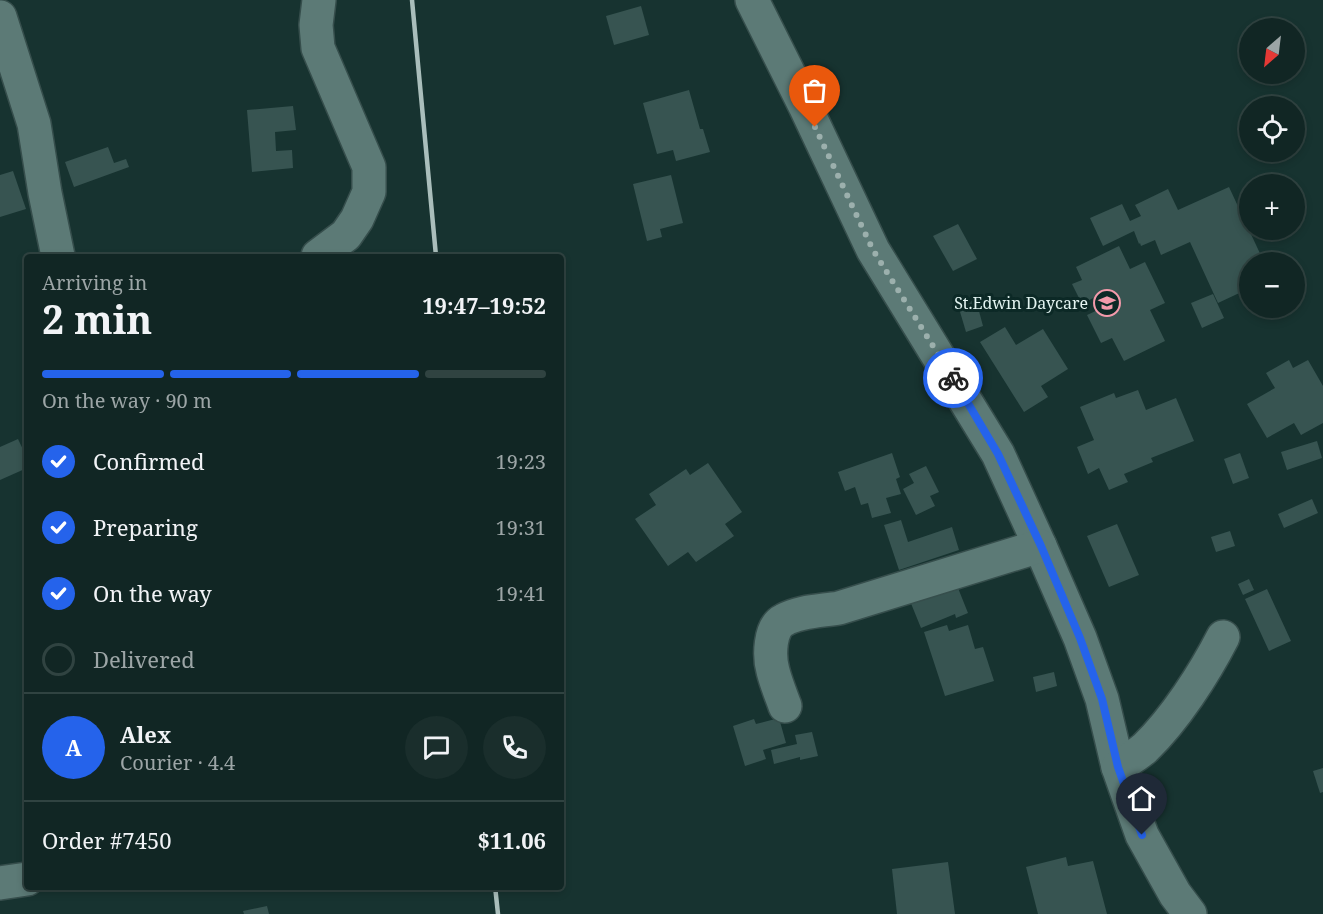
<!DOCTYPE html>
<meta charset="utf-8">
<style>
body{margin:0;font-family:"Noto Serif",serif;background:#1a2e2c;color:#f1f3f6;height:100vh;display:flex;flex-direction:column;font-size:22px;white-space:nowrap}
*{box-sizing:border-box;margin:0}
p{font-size:20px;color:#9ca5a6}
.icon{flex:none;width:33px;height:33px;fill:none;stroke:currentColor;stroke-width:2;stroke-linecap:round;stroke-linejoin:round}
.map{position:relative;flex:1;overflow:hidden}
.sheet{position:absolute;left:24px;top:254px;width:540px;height:636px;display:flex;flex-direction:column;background:#112624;border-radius:6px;box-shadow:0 3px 9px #0003,0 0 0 2px #304341}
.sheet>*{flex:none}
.needle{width:39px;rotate:208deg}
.tools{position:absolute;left:1239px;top:18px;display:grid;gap:12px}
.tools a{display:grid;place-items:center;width:66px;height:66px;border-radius:50%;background:#112624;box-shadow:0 3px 9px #0003,0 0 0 2px #304341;font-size:30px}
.pin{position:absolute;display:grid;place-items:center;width:51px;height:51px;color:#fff;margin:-62px -26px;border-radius:50% 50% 50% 0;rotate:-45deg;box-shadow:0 0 6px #0007}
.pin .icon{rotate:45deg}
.courier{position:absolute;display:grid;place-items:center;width:60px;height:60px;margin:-30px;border:4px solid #2563eb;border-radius:50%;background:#fff;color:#222;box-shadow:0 2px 8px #0007}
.summary em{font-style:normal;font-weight:700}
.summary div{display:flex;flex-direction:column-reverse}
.summary{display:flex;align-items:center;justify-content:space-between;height:102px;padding:0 18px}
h1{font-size:39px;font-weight:700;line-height:45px}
.bar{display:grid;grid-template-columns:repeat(4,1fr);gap:9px 6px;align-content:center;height:72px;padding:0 18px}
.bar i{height:8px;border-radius:4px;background:#304341}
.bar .selected{background:#2563eb}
.bar p{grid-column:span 4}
.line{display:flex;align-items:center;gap:15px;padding:0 18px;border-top:2px solid #304341}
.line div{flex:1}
.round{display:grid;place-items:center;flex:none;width:63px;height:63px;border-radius:32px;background:#1a2e2c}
ol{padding:0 18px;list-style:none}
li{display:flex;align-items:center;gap:18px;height:66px}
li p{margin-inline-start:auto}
li .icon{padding:6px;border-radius:50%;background:#2563eb;color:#fff;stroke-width:4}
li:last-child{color:#9ca5a6}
li i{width:33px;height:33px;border:3px solid #304341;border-radius:50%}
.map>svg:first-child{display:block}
.building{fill:#375451}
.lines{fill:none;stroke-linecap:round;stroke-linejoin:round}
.minor-casing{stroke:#364e4c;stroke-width:36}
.minor{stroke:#5c7a76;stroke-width:33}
.rail{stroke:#aabebb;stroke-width:4.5}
.done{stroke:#9cb0ad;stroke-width:6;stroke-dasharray:0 10.8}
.route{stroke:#2563eb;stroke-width:8}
.labels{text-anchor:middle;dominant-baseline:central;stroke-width:6;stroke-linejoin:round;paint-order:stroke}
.poi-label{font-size:16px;fill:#e3f4f1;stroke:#0c2926;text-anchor:end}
</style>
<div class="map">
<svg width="1323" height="914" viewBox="0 0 1323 914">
<rect width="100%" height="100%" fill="#173330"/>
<g class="building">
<path d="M 641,6 L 649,35 L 614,45 L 606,16 Z"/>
<path d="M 689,90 L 700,129 L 703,129 L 710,152 L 676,161 L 673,150 L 657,154 L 643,103 Z"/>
<path d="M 293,106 L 296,130 L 275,132 L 276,151 L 292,150 L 293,168 L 252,172 L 247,110 Z"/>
<path d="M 108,147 L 114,163 L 126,159 L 129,167 L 74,187 L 65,162 Z"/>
<path d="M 13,171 L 26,209 L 0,217 L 0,175 Z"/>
<path d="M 671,175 L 683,223 L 660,229 L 662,237 L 647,241 L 633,184 Z"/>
<path d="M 1229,187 L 1264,262 L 1250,262 L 1250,288 L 1218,303 L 1190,242 L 1161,255 L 1155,240 L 1141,246 L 1140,243 L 1139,244 L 1134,231 L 1103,246 L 1090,218 L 1122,204 L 1130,221 L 1141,216 L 1135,205 L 1168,189 L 1178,210 Z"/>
<path d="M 958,224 L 977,259 L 953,271 L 933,236 Z"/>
<path d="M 1119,246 L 1130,269 L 1145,262 L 1165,303 L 1150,310 L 1165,341 L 1124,361 L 1112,338 L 1101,343 L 1087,315 L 1100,309 L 1095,297 L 1082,304 L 1072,284 L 1082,280 L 1076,267 Z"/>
<path d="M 1213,294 L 1224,318 L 1202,328 L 1191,303 Z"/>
<path d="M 976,300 L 983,326 L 966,332 L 958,305 Z"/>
<path d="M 1005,327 L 1016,345 L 1043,329 L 1068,369 L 1041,386 L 1048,397 L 1024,412 L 980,342 Z"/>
<path d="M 1289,360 L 1293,368 L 1308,360 L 1323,386 L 1323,423 L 1301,435 L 1294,423 L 1267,438 L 1247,404 L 1275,388 L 1266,373 Z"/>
<path d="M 1138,390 L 1146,410 L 1176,398 L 1194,441 L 1151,458 L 1153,462 L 1124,474 L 1128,482 L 1109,490 L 1099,468 L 1088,474 L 1077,447 L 1094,440 L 1080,407 L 1114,393 L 1116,398 Z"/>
<path d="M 18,439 L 27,458 L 27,468 L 0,480 L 0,447 Z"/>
<path d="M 1317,441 L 1322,458 L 1287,470 L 1281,452 Z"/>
<path d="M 892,453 L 900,477 L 896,479 L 901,494 L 886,498 L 891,513 L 872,518 L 868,503 L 861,505 L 855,487 L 845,491 L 838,472 Z"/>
<path d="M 1240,453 L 1249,478 L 1233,484 L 1224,459 Z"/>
<path d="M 708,463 L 742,512 L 725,524 L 734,536 L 696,562 L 688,552 L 668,566 L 635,519 L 656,505 L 649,494 L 686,469 L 690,475 Z"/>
<path d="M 926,466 L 939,492 L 930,496 L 935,506 L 916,515 L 903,489 L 914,483 L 909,474 Z"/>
<path d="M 1312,499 L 1318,513 L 1284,528 L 1278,514 Z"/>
<path d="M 901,520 L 908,542 L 952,527 L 959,550 L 899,570 L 884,525 Z"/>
<path d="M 1117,524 L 1139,575 L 1109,587 L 1087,536 Z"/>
<path d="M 1230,531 L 1235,546 L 1216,552 L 1211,537 Z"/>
<path d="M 1249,579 L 1254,590 L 1243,595 L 1238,584 Z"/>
<path d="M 956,583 L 968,613 L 956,618 L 955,614 L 921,628 L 910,601 Z"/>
<path d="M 1267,589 L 1291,641 L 1269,651 L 1245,599 Z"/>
<path d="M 947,625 L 949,631 L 968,625 L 975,649 L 983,647 L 994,681 L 945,696 L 924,632 Z"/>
<path d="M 1054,672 L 1057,686 L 1036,692 L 1033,677 Z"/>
<path d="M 779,718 L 786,743 L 763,750 L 766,759 L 745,766 L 733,726 L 754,719 L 756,724 Z"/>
<path d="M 812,732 L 818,756 L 800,760 L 800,757 L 774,764 L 771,750 L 797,744 L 795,735 Z"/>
<path d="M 1323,768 L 1323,792 L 1320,793 L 1313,771 Z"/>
<path d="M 1066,857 L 1068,866 L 1093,861 L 1107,914 L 1038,914 L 1026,867 Z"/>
<path d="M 948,862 L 955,914 L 897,914 L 892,869 Z"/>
<path d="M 267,906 L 269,914 L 244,914 L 243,911 Z"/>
</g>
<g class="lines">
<defs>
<g id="minor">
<path d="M 752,0 L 805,106 L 873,250 L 998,454 L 1040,546 L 1080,638 L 1102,699 L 1118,767 L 1142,835 L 1175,894 L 1190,914"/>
<path d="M 0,17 L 34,124 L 45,193 L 58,256"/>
<path d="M 318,256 L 346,235 L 357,219 L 369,192 L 369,167 L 318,48 L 316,25 L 319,0"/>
<path d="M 785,706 C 781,695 776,683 773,671 C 769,657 769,627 784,620 C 800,611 821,611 839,608 L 1040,546"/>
<path d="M 1118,767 C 1127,761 1137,755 1145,748 C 1175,719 1204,674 1223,637"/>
<path d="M 0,883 L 27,879"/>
</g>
</defs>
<use href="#minor" class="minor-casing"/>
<use href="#minor" class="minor"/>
<g class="rail">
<path d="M 412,0 L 436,256"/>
<path d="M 495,886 L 498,914"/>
</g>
</g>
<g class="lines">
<path class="done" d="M 815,127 L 873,250 L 953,378"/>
<path class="route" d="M 953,378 L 998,454 L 1041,546 L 1080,638 L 1102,699 L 1118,767 L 1142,835"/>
</g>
<defs>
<symbol id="school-ring" viewBox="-11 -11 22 22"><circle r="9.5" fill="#0c2926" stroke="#f39aab" stroke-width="1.5"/><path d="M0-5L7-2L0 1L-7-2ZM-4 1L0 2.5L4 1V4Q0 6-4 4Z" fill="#f39aab"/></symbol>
</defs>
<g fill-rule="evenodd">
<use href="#school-ring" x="1092" y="288" width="30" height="30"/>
</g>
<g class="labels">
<g class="poi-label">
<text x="1088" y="303">St.Edwin Daycare</text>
</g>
</g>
</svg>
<div class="tools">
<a><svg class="needle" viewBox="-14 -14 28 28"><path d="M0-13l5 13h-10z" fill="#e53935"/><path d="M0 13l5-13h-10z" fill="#9ca5a6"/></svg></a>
<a><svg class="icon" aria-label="locate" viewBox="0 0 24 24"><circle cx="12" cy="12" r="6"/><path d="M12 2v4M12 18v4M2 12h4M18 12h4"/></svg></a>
<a>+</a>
<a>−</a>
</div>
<div class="pin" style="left:815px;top:127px;background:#ea580c"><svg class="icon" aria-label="bag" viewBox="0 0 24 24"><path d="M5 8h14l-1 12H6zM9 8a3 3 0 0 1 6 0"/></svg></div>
<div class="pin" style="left:1142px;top:835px;background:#1f2937"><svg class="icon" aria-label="home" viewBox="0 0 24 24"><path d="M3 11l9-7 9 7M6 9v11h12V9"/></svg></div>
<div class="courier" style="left:953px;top:378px"><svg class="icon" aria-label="bike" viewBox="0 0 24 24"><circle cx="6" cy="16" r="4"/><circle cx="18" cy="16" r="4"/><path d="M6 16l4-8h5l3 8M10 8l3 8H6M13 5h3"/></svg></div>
<section class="sheet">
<div class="summary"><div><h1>2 min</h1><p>Arriving in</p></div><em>19:47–19:52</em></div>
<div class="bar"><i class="selected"></i><i class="selected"></i><i class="selected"></i><i></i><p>On the way · 90 m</p></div>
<ol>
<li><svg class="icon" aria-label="check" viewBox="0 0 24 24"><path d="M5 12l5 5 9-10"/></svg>Confirmed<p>19:23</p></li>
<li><svg class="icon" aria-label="check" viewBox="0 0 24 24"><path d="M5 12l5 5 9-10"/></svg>Preparing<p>19:31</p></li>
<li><svg class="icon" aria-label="check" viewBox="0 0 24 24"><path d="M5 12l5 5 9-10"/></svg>On the way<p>19:41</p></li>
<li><i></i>Delivered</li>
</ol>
<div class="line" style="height:108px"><b class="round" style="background:#2563eb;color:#fff">A</b><div><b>Alex</b><p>Courier · 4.4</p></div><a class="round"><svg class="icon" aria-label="chat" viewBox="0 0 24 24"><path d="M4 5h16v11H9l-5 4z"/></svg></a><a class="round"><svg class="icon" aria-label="phone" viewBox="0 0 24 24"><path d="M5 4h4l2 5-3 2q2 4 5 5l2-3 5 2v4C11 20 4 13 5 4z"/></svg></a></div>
<div class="line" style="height:78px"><div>Order #7450</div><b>$11.06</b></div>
</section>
</div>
